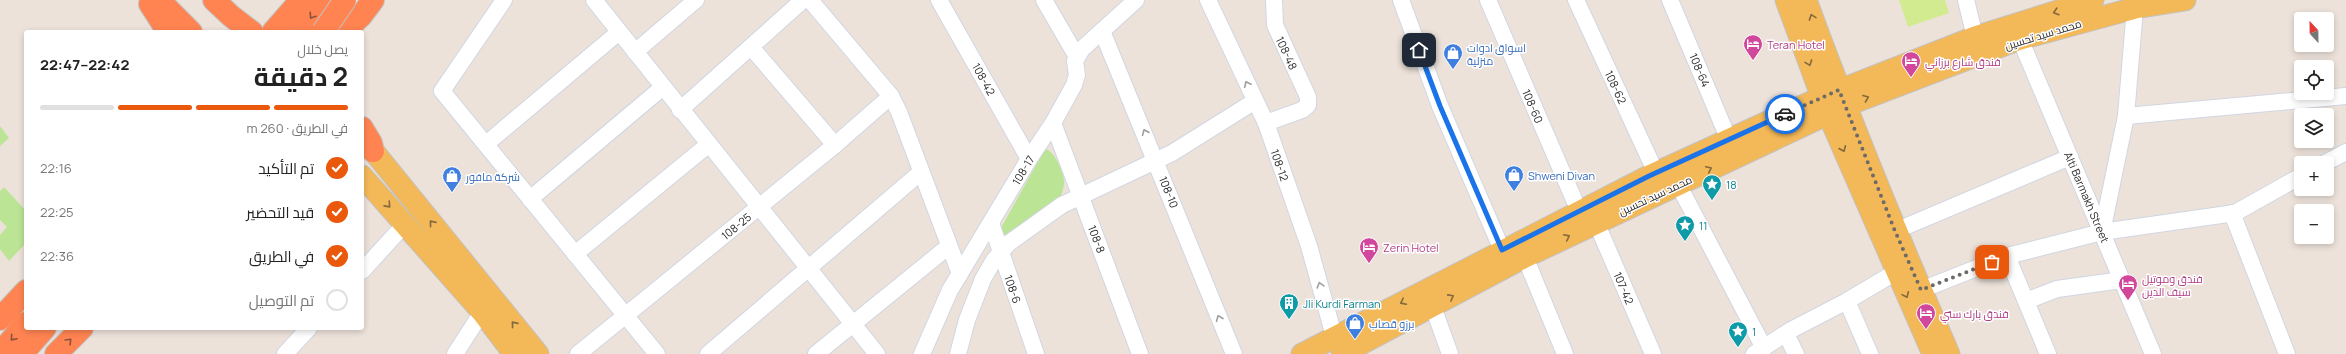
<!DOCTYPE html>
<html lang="ar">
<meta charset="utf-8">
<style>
body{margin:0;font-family:Manrope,Cairo,sans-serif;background:#f2f2f2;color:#222;direction:rtl;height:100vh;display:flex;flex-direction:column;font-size:15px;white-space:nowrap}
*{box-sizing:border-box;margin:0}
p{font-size:13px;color:#767676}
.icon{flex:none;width:22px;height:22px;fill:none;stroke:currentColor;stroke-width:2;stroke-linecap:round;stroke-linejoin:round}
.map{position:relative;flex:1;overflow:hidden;direction:ltr}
.sheet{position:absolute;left:24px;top:30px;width:340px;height:300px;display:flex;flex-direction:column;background:#fff;border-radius:4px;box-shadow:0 2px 6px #0003;direction:rtl}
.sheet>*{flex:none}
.needle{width:26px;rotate:338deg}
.buttons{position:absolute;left:2294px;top:12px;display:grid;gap:8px}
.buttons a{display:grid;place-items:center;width:40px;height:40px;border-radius:4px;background:#fff;box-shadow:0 2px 6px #0003;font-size:20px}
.pin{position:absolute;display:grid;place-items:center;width:34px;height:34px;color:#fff;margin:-17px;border-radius:8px;box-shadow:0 2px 6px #0006}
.courier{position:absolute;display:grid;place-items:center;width:40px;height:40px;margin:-20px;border:3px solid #1a73e8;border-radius:50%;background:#fff;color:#222;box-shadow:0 1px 5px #0007}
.head em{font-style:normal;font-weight:700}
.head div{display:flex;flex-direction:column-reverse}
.head{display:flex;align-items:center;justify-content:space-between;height:68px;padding:0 16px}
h1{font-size:26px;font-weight:700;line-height:30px}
.bar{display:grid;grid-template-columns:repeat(4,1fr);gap:6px 4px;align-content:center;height:48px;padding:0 16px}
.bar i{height:5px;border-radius:3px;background:#e0e0e0}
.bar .on{background:#ea580c}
.bar p{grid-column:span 4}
ol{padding:0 16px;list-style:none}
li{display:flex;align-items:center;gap:12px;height:44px}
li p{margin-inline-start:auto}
li .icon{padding:4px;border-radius:50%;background:#ea580c;color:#fff;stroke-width:4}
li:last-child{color:#767676}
li i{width:22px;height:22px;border:2px solid #e0e0e0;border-radius:50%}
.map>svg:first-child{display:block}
.green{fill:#bbe495}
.pitch{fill:#d2eb91}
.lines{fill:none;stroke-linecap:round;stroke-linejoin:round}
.minor-casing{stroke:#d0d6e2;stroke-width:18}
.major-casing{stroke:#c3c3c3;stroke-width:23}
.highway-casing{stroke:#c3c3c3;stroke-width:24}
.minor{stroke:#fff;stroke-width:16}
.major{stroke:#f3b858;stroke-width:21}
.highway{stroke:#ff8452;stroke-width:22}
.highway-bridge-casing{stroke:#c3c3c3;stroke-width:24;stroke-linecap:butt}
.highway-bridge{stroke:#ff8452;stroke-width:22}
.oneway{stroke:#84693e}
.oneway2{stroke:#89523b}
.oneway3{stroke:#9f9f9f}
.done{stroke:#6d6a67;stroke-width:4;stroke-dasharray:0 7.2}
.route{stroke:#1a73e8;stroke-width:5}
.labels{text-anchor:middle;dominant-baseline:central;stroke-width:3;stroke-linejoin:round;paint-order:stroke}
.street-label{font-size:11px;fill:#292929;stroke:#fff}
.hotel-label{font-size:11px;fill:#b23c85;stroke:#fff;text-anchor:start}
.shop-label{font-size:11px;fill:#366cbe;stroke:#fff;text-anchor:start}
.culture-label{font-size:11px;fill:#0d838f;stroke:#fff;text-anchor:start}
</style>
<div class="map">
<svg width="2346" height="354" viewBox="0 0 2346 354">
<rect width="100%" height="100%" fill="#ece2da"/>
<g class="green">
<path d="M 0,126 L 9,138 L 0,146 Z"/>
<path d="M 1045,149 C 1055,151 1064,173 1064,182 C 1064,188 1062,193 1060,198 L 1008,236 L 1003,234 L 1001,228 Z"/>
<path d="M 4,187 L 26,211 L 26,243 L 9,261 L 0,249 L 0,235 L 7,227 L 0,220 L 0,191 Z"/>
</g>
<path class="pitch" d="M 1899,0 L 1945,0 L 1949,13 L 1908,27 Z"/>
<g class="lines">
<defs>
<g id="minor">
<path d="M 504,0 L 442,91 L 657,354"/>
<path d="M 594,0 L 877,354"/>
<path d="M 810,0 L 891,96 L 899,112 L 960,274"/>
<path d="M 939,0 L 1029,159"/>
<path d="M 1044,0 L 1077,57"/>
<path d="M 1208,0 L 1266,123 L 1309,246 L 1334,336"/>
<path d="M 1401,0 L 1440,106 L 1502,250"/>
<path d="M 1488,0 L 1579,211"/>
<path d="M 1576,0 L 1656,173"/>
<path d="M 1670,0 L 1729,140"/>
<path d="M 1966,0 L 1975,37"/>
<path d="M 1102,31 L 1234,354"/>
<path d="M 2020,39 L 2153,354"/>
<path d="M 751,47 L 835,145"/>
<path d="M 635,52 L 696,0"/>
<path d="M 680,110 L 803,0"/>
<path d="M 2126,116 L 2346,96"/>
<path d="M 1053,123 L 1140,354"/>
<path d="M 1266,123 L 1302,110 L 1308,105 L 1308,97 L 1275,25 L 1274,0"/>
<path d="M 486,144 L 619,32"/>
<path d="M 2325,163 L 2346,152"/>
<path d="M 1678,184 L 1764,348"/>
<path d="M 530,199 L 663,87"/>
<path d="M 2232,213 L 2287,354"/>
<path d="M 1596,222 L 1653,354"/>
<path d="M 991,223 L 1036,354"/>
<path d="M 1895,231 L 2070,157"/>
<path d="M 2102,232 L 2126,116 L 2135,8"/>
<path d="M 575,254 L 709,144"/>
<path d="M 2007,256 L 2048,354"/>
<path d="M 1525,257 L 1565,354"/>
<path d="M 362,271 L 405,224"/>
<path d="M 1921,290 L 2007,256 L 2102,232 L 2235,213 L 2301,176"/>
<path d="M 1847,301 L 1870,354"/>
<path d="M 2026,301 L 2057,289 L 2122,280"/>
<path d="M 1433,307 L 1450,354"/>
<path d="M 1786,334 L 1796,354"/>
<path d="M 285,354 L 309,328"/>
<path d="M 455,354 L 482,312"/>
<path d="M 578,354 L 835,145 L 891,96"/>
<path d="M 708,354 L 921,172"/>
<path d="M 816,354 L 949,246"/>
<path d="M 922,354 L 950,290 L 1029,159 L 1053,123 L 1074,85 L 1077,75 L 1075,61 L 1082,49 L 1136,0"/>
<path d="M 958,354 L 967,320 L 983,279 L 994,260 L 1009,243 L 1062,205 L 1172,153 L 1255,101"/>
<path d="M 1754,354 L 1791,330 L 1847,301 L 1896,272"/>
</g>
<g id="major">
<path d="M 1786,0 L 1828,114 L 1933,354"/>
<path d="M 1806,0 C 1850,120 1898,237 1949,354"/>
<path d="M 362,137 L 538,354"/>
<path d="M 362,176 L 482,312 L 514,354"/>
<path d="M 1302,354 L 1649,176 L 1822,97 L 1975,37 L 2093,0"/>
<path d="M 1342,354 L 1525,257 L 1845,106 L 2020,39 L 2135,8 L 2185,0"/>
</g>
<g id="highway">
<path d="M 159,0 L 191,32"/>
<path d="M 214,0 L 231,16 L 252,32"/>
<path d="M 150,4 L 168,32"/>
<path d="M 273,32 L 301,0"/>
<path d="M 301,32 L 323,0"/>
<path d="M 344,32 L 361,16 L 373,0"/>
<path d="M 362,128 L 371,143 L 373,151"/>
<path d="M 0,319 L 26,291"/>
<path d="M 0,353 L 26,323"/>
<path d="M 22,354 L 45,328"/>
<path d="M 56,354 L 82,328"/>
</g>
</defs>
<use href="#minor" class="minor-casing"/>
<use href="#major" class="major-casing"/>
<use href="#highway" class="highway-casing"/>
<use href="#minor" class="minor"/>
<use href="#major" class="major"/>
<use href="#highway" class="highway"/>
<defs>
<path id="highway-bridge" d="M 323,32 L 345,0"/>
</defs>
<use href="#highway-bridge" class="highway-bridge-casing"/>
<use href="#highway-bridge" class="highway-bridge"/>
</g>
<defs><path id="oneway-chevron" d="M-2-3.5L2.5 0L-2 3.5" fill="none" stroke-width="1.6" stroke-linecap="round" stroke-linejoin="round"/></defs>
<g class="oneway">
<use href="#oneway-chevron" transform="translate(2056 12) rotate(163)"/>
<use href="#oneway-chevron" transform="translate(1812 17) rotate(-110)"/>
<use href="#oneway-chevron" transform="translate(1809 63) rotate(70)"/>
<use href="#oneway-chevron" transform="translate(1866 98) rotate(-21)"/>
<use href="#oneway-chevron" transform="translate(1843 149) rotate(67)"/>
<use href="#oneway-chevron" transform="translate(1709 169) rotate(-25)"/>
<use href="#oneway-chevron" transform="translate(388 205) rotate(48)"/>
<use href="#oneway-chevron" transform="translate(432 223) rotate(-129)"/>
<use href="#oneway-chevron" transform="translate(1567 237) rotate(-26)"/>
<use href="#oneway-chevron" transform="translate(1906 295) rotate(66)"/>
<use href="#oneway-chevron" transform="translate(1451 297) rotate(-28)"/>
<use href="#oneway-chevron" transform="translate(1403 302) rotate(154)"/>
<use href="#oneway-chevron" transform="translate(514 324) rotate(-129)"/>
</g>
<g class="oneway2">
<use href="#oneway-chevron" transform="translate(312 16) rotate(124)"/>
<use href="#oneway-chevron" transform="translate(13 338) rotate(131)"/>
<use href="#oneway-chevron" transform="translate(69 341) rotate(-45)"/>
</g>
<g class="oneway3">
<use href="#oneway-chevron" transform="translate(1247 84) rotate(-115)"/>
<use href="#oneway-chevron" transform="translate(1145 132) rotate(-113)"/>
<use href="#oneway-chevron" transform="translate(1320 285) rotate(-106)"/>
<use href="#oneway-chevron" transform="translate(1219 318) rotate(-112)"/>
</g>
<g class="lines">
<path class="done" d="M 1785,114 L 1839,90 L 1895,231 L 1921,290 L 1992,262"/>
<path class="route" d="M 1419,50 L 1440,106 L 1502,250 L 1649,176 L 1785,114"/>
</g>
<defs>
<symbol id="hotel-pin" viewBox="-11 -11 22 30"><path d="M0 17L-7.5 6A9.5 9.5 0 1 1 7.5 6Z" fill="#d1479c" stroke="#fff"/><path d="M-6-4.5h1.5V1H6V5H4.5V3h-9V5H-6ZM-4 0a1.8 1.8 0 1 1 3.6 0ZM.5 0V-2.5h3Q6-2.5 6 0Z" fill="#fff"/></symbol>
<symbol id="shop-pin" viewBox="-11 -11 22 30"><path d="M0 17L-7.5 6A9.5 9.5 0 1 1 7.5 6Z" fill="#3f7fe0" stroke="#fff"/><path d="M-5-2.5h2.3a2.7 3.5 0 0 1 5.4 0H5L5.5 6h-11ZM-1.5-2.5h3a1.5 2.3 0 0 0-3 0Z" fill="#fff"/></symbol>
<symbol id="sight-pin" viewBox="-11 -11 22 30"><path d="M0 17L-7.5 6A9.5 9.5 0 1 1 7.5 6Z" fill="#0f9aa8" stroke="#fff"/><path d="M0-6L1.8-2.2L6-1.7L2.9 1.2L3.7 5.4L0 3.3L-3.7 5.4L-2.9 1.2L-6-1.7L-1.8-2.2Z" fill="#fff"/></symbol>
<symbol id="building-pin" viewBox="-11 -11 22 30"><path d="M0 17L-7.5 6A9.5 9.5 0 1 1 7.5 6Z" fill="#0f9aa8" stroke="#fff"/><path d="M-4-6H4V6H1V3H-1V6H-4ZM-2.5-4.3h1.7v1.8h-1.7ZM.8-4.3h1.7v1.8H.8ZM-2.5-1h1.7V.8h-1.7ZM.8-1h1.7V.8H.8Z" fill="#fff"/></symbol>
</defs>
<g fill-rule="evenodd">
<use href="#hotel-pin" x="1742" y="33" width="22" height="30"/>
<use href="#shop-pin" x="1442" y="42" width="22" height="30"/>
<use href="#hotel-pin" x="1900" y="50" width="22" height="30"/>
<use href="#shop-pin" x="1503" y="164" width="22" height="30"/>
<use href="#shop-pin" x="441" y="165" width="22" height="30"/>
<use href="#sight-pin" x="1701" y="173" width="22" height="30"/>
<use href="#sight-pin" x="1674" y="214" width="22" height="30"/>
<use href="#hotel-pin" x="1358" y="236" width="22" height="30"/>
<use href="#hotel-pin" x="2117" y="273" width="22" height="30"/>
<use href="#building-pin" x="1278" y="292" width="22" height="30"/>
<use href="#hotel-pin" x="1915" y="302" width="22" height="30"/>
<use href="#shop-pin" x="1344" y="312" width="22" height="30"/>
<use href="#sight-pin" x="1727" y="320" width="22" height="30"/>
</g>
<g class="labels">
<g class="street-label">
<text transform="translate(2043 34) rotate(-17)">محمد سید تحسین</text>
<text transform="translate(1287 53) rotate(65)">108-48</text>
<text transform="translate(1700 70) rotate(67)">108-64</text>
<text transform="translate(984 79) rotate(61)">108-42</text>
<text transform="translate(1616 87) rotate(65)">108-62</text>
<text transform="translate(1533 106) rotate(67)">108-60</text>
<text transform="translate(1280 165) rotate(71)">108-12</text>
<text transform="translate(1023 170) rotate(-59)">108-17</text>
<text transform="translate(1169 192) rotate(68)">108-10</text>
<text transform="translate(1655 195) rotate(-25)">محمد سید تحسین</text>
<text transform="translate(2087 197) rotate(67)">Alti Barmakh Street</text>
<text transform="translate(736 226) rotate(-39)">108-25</text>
<text transform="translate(1097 239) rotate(69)">108-8</text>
<text transform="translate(1624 288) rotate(67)">107-42</text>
<text transform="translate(1013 289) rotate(71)">108-6</text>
</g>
<g class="hotel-label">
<text x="1767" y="44">Teran Hotel</text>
<text x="1925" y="61">فندق شارع برزاني</text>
<text x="1383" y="247">Zerin Hotel</text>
<text x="2142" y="278">فندق وموتيل<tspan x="2142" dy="13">سيف الدين</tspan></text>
<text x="1940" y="313">فندق بارك ستي</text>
</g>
<g class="shop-label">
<text x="1467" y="47">اسواق ادوات<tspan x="1467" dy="13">منزلية</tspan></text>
<text x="1528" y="175">Shweni Divan</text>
<text x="466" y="176">شركة مافور</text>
<text x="1369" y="323">برزو قصاب</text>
</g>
<g class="culture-label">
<text x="1726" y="184">18</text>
<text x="1699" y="225">11</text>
<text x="1303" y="303">Jli Kurdi Farman</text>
<text x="1752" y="331">1</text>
</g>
</g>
</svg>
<div class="buttons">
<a><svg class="needle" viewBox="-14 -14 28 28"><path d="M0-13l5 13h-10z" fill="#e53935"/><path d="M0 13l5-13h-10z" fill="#767676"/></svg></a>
<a><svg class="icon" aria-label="locate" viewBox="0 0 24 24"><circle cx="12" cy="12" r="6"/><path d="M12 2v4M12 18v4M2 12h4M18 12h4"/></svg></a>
<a><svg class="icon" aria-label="layers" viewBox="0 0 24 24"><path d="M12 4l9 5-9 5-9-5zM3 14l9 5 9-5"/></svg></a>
<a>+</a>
<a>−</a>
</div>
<div class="pin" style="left:1992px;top:262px;background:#ea580c"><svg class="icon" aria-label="bag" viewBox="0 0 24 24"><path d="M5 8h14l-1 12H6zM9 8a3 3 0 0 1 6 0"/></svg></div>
<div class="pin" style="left:1419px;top:50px;background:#1f2937"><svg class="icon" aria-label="home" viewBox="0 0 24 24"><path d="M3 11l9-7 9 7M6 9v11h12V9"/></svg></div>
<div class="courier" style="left:1785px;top:114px"><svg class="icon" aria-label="car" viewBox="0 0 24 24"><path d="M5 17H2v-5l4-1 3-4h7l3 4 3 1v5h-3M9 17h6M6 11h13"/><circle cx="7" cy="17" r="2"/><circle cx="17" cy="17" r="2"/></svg></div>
<section class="sheet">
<div class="head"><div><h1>2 دقيقة</h1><p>يصل خلال</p></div><em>22:42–22:47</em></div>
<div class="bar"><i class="on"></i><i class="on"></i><i class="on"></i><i></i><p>في الطريق · 260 m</p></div>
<ol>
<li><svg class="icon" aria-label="check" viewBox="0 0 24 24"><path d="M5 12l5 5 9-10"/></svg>تم التأكيد<p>22:16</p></li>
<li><svg class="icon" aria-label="check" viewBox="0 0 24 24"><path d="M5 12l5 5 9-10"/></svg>قيد التحضير<p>22:25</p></li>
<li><svg class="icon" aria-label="check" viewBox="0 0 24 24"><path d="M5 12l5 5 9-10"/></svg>في الطريق<p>22:36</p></li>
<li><i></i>تم التوصيل</li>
</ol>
</section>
</div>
